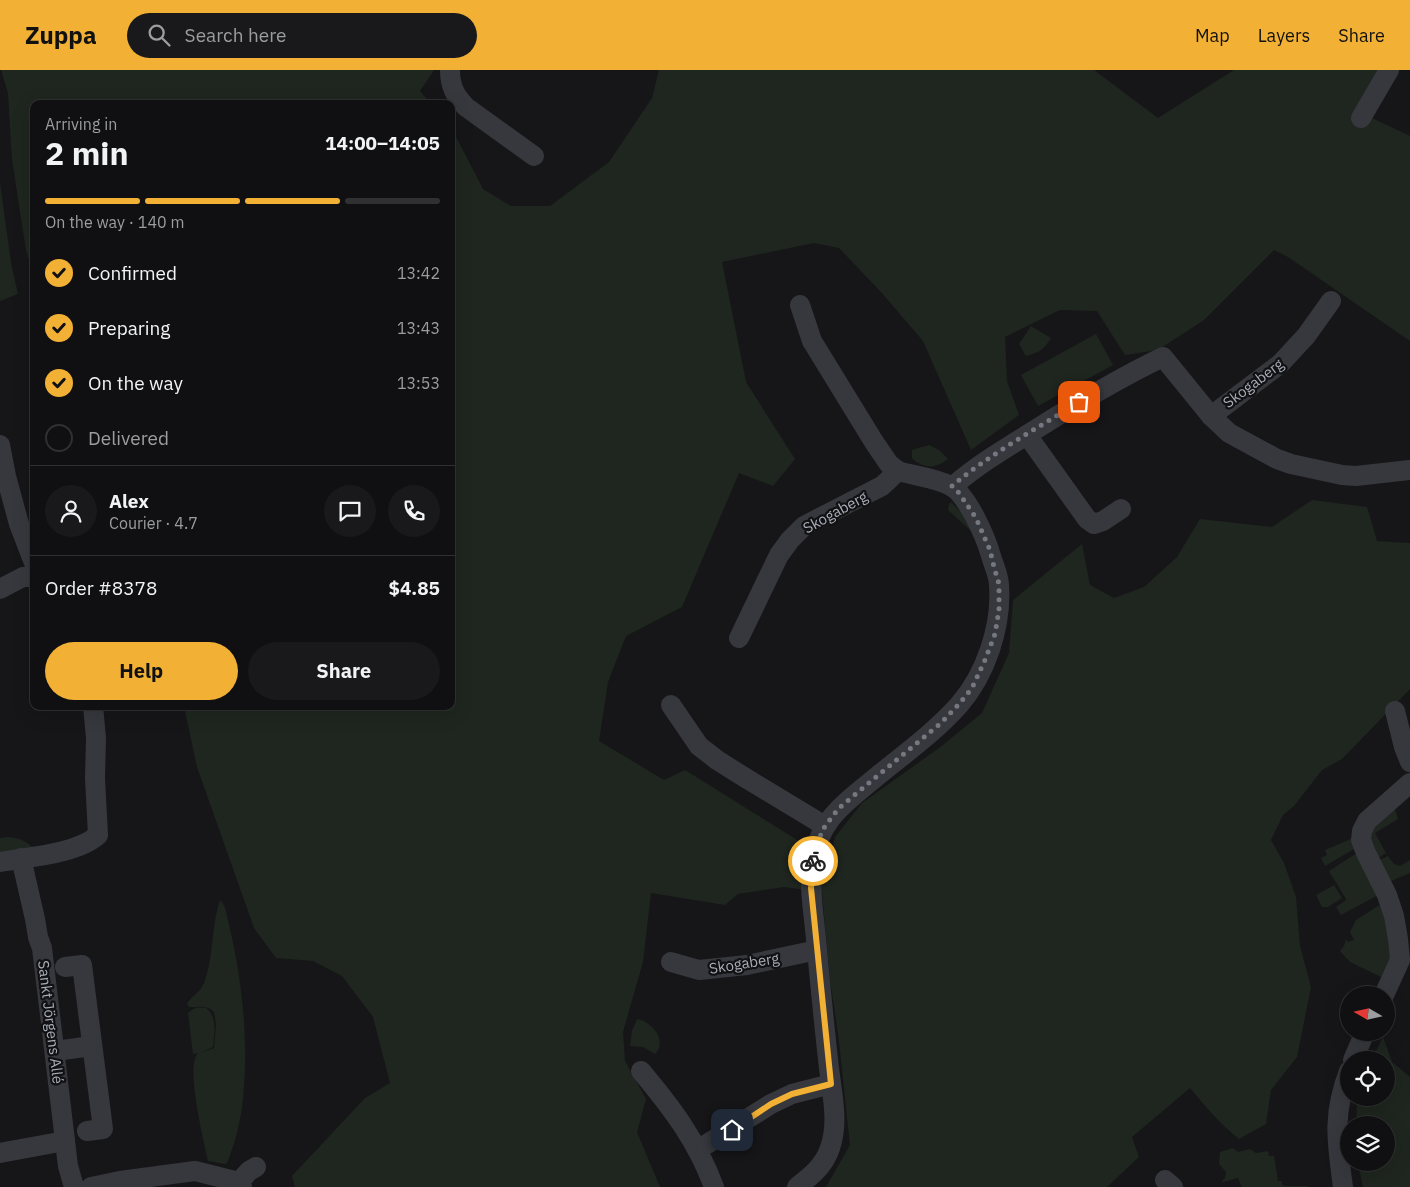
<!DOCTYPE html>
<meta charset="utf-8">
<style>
body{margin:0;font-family:"IBM Plex Sans",sans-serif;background:#19191b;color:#f1f3f6;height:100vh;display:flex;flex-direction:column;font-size:19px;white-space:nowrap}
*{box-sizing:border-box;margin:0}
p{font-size:16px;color:#9c9d9f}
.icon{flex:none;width:28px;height:28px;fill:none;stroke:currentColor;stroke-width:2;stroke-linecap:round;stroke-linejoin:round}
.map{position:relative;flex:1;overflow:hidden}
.drawer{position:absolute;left:30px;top:30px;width:425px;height:610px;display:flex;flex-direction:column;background:#101012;border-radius:10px;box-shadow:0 5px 20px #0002,0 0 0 1px #303032}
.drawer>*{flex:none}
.needle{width:32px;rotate:279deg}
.buttons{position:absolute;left:1340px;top:916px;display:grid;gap:10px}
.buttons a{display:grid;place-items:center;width:55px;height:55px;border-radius:50%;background:#101012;box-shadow:0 5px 20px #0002,0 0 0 1px #303032;font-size:25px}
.pin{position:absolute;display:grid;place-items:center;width:42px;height:42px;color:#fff;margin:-21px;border-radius:10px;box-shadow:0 2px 8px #0006}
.courier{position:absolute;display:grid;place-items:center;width:50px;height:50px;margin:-25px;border:4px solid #f2b134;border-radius:50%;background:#fff;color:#222;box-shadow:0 1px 6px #0007}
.summary em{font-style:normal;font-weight:800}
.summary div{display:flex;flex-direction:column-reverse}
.summary{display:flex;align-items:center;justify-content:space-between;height:85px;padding:0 15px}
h1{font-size:32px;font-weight:800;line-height:38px}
.bar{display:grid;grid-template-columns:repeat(4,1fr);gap:8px 5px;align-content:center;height:60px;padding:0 15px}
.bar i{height:6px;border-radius:4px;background:#303032}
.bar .active{background:#f2b134}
.bar p{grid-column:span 4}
.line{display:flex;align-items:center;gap:12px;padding:0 15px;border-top:1px solid #303032}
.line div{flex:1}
.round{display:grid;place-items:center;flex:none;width:52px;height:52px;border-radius:26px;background:#19191b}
ol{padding:0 15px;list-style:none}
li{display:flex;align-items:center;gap:15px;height:55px}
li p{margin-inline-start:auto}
li .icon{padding:5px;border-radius:50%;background:#f2b134;color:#111;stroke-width:4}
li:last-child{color:#9c9d9f}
li i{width:28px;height:28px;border:2px solid #303032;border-radius:50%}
.action{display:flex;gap:10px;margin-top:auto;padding:10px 15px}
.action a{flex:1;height:58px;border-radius:30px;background:#f2b134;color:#111;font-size:20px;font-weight:800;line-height:58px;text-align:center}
.action a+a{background:#19191b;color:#f1f3f6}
header{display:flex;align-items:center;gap:30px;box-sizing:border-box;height:70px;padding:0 25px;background:#f2b134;color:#111}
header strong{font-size:24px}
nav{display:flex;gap:28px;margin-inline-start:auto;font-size:18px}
.search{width:350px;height:45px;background:#19191b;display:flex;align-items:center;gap:12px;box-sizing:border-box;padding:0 18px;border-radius:28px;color:#9c9d9f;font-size:19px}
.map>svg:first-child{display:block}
.green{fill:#1e261f}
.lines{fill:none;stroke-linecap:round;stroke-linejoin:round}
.minor{stroke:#37383d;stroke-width:20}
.done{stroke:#757880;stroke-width:5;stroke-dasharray:0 9}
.route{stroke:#f2b134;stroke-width:6}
.labels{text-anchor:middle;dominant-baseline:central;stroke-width:4.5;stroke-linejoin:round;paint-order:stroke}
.street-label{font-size:15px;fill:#a8adb8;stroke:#111113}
</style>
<header>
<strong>Zuppa</strong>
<div class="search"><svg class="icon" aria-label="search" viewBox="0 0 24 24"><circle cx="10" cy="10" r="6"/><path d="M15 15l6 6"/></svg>Search here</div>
<nav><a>Map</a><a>Layers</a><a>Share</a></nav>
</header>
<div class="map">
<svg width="1410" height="1117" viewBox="0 0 1410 1117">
<rect width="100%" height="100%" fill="#161618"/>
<g class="green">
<path d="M 1,0 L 434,0 L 420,21 L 431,34 L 34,34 L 34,207 L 26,180 L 12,90 L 8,23 Z"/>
<path d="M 659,0 L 1094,0 L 1158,48 L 1234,0 L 1399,0 L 1372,48 L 1410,66 L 1410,271 L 1288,187 L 1274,180 L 1204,250 L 1158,280 L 1125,285 L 1097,241 L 1060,240 L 1005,267 L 1007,311 L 1019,345 L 971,380 L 923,271 L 881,222 L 839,178 L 814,173 L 722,192 L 746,312 L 795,389 L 773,416 L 739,403 L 682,537 L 626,566 L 608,612 L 599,671 L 664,710 L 685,700 L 802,773 L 830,788 L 835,767 L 862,733 L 939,678 L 982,643 L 1009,583 L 1013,530 L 1082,474 L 1090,515 L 1114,528 L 1144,517 L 1177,487 L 1200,449 L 1272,457 L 1312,430 L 1367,437 L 1377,471 L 1410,473 L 1410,619 L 1342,689 L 1322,700 L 1294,736 L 1283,745 L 1271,770 L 1284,793 L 1296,827 L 1300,876 L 1311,917 L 1297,987 L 1271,1020 L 1266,1054 L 1239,1069 C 1220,1054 1205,1036 1190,1018 L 1132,1067 L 1139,1087 L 1107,1117 L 826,1117 L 850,1075 L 838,963 L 830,910 L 822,822 L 784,817 L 738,824 L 725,835 L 651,823 L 643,892 L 623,962 L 625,991 L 646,1029 L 637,1062 L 660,1117 L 295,1117 L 292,1106 L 365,1028 L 390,1013 L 373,947 L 342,906 L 313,891 L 276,888 L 254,858 L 197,697 L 184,636 L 451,636 L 451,57 L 483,119 L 511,136 L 550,136 L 609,92 L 652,28 Z"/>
<path d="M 0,113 L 11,193 L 18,224 L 0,231 Z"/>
<path d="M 1031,256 L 1051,268 C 1045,279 1038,283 1026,286 L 1019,274 Z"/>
<path d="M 1096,264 L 1113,295 L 1038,336 L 1021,305 Z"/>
<path d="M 929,375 L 939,380 L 948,389 C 936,399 923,399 912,388 L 912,380 Z"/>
<path d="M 951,432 L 962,443 L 973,463 L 948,440 L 949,434 Z"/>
<path d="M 1395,739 L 1398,749 L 1375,763 L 1386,783 L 1375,790 L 1370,771 L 1371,761 Z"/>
<path d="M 8,767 C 18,768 25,770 32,777 L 0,785 L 0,768 Z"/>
<path d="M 1353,768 L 1356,778 L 1325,796 L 1321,788 L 1327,785 L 1325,780 Z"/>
<path d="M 1360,781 L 1382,823 L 1341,845 L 1336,837 L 1345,831 L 1346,829 L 1329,801 Z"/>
<path d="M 1388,786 L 1394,794 L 1400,796 L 1410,790 L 1410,803 L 1389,812 L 1376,792 Z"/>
<path d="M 1334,815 L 1342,828 L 1328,837 L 1322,837 L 1316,825 Z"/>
<path d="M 220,830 C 226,835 227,847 229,855 C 241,904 248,964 244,1015 C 243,1041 237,1069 227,1093 L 225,1094 L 208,1091 C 204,1072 185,996 198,983 L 193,984 L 188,943 C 194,937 199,937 206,938 C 218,947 214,964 213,977 L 200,983 L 214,978 L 216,954 L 214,942 C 208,935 198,937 189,937 L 187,934 C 191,926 200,923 204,913 C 214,888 211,856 220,830 Z"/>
<path d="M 1385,835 L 1395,887 L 1385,909 L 1350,892 L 1340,881 L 1344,876 L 1346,869 L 1348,872 L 1354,870 L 1350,862 L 1356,850 L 1378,836 Z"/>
<path d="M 637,949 C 641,950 645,951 648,954 C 658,960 665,975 655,984 L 643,977 L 630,976 L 632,961 Z"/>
<path d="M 1383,967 L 1392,992 L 1410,1007 L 1410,1117 L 1363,1117 L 1358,1093 L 1386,1092 L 1386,1055 L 1356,1055 L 1357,1034 L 1359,1028 L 1386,1028 L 1386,990 L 1372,990 Z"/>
<path d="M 1233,1078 L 1238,1082 L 1250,1079 L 1256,1083 L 1268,1081 L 1269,1086 L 1274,1086 L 1278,1111 L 1282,1111 L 1282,1114 L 1285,1116 L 1308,1116 L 1308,1117 L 1242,1117 L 1238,1108 L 1223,1112 L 1222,1111 L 1225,1108 L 1226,1102 L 1219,1094 L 1220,1082 Z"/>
</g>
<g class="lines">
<g class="minor">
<path d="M 450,0 C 450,16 455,26 466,37 L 534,86"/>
<path d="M 1361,48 L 1389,0"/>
<path d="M 1211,346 L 1280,294 L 1306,266 L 1331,231"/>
<path d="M 1027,365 L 1087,449 L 1094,454 L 1103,451 L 1121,439"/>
<path d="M 0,375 L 6,406 L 19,454 L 34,493"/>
<path d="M 952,417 C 976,396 1004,379 1030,363 C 1074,335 1117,309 1163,287 L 1211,346 L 1229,363 L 1277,389 L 1291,394 L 1342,405 L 1356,406 L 1410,400"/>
<path d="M 0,519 L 23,507 L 34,507"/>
<path d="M 739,568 L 779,485 L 790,470 L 804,456 L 827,444 L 882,416 L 898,401 L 889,394 L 874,372 L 812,271 L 800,235"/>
<path d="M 671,635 L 699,676 L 717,690 L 744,707 L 825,756"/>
<path d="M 1395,641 L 1404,677 L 1410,692"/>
<path d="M 21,788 L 35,849 L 38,867 L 42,878 L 68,1096 L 74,1117"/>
<path d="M 0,792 C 28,787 77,784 98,765 L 95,709 L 96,668 L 93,636"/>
<path d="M 671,892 L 699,900 L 747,895 L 817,880"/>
<path d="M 65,897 L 82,895 L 103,1059 L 87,1061"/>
<path d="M 1384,925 L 1400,890 L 1398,869 L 1394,846 L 1387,825 L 1366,783 L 1361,770 L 1362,761 L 1367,751 L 1410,713"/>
<path d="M 55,981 L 92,976"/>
<path d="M 1353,990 L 1365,962"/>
<path d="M 641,1001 C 672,1038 697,1071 714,1117"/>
<path d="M 707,1074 L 771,1034 L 792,1024 L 831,1014"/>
<path d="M 0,1083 L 65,1071"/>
<path d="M 1165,1110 L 1173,1117"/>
<path d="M 239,1112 L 249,1101 L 256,1097"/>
<path d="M 91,1117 L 120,1111 L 195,1101 L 239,1112 L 242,1117"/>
<path d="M 797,1117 C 811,1106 824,1096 830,1078 C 839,1052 832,1024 829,998 C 824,955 820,912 816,869 C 814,845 809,820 812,796 C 818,751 842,735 875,708 C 903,685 935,662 959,635 C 986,604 1002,556 999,515 C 999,506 994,496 991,486 C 986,468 968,426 951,416 C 936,408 915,406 898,401"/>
<path d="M 1343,1117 C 1337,1072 1332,1045 1349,1001"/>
</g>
</g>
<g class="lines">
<path class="done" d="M 813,791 L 816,775 L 825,756 L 839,738 L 941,653 L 959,634 L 972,618 L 985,590 L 995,564 L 999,540 L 999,514 L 994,497 L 990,480 L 976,448 L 959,423 L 952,416 C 990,384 1036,359 1079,332"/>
<path class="route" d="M 732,1060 L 771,1034 L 792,1024 L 831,1014 L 811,818 L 813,791"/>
</g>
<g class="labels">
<g class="street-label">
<text transform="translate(1253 313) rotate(-37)">Skogaberg</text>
<text transform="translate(835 442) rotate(-29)">Skogaberg</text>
<text transform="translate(744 893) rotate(-9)">Skogaberg</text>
<text transform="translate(51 952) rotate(83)">Sankt Jörgens Allé</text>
</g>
</g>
</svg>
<div class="buttons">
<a><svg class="needle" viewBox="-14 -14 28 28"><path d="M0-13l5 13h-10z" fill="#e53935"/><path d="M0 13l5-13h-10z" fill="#9c9d9f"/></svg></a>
<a><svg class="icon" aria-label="locate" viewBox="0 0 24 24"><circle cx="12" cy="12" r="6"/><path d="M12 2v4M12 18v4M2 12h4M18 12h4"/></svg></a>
<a><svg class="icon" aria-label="layers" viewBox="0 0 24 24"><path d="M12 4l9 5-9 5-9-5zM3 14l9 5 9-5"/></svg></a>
</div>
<div class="pin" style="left:1079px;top:332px;background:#ea580c"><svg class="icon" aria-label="bag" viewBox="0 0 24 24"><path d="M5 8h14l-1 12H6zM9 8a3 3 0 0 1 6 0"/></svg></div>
<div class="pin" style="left:732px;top:1060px;background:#1f2937"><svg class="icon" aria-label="home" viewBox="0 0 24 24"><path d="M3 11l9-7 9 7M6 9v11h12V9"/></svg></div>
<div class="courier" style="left:813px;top:791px"><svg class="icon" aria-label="bike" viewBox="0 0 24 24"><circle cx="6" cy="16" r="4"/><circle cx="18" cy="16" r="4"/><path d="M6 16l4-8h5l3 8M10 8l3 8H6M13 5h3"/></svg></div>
<section class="drawer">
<div class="summary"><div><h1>2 min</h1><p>Arriving in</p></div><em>14:00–14:05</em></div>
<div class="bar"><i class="active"></i><i class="active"></i><i class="active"></i><i></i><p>On the way · 140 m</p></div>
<ol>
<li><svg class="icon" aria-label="check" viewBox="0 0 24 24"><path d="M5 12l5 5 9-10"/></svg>Confirmed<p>13:42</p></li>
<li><svg class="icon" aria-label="check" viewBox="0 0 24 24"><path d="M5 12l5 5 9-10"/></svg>Preparing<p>13:43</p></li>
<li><svg class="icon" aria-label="check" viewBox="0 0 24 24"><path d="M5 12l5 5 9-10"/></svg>On the way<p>13:53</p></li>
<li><i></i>Delivered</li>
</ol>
<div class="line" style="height:90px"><a class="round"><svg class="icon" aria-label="person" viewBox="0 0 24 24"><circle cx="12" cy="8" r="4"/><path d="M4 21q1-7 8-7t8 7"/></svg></a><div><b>Alex</b><p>Courier · 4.7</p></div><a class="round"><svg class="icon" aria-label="chat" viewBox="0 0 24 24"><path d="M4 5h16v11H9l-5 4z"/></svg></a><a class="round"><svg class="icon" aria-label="phone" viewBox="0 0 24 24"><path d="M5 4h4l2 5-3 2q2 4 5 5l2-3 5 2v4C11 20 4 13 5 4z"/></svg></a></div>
<div class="line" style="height:65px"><div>Order #8378</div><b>$4.85</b></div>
<div class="action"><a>Help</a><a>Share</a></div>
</section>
</div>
